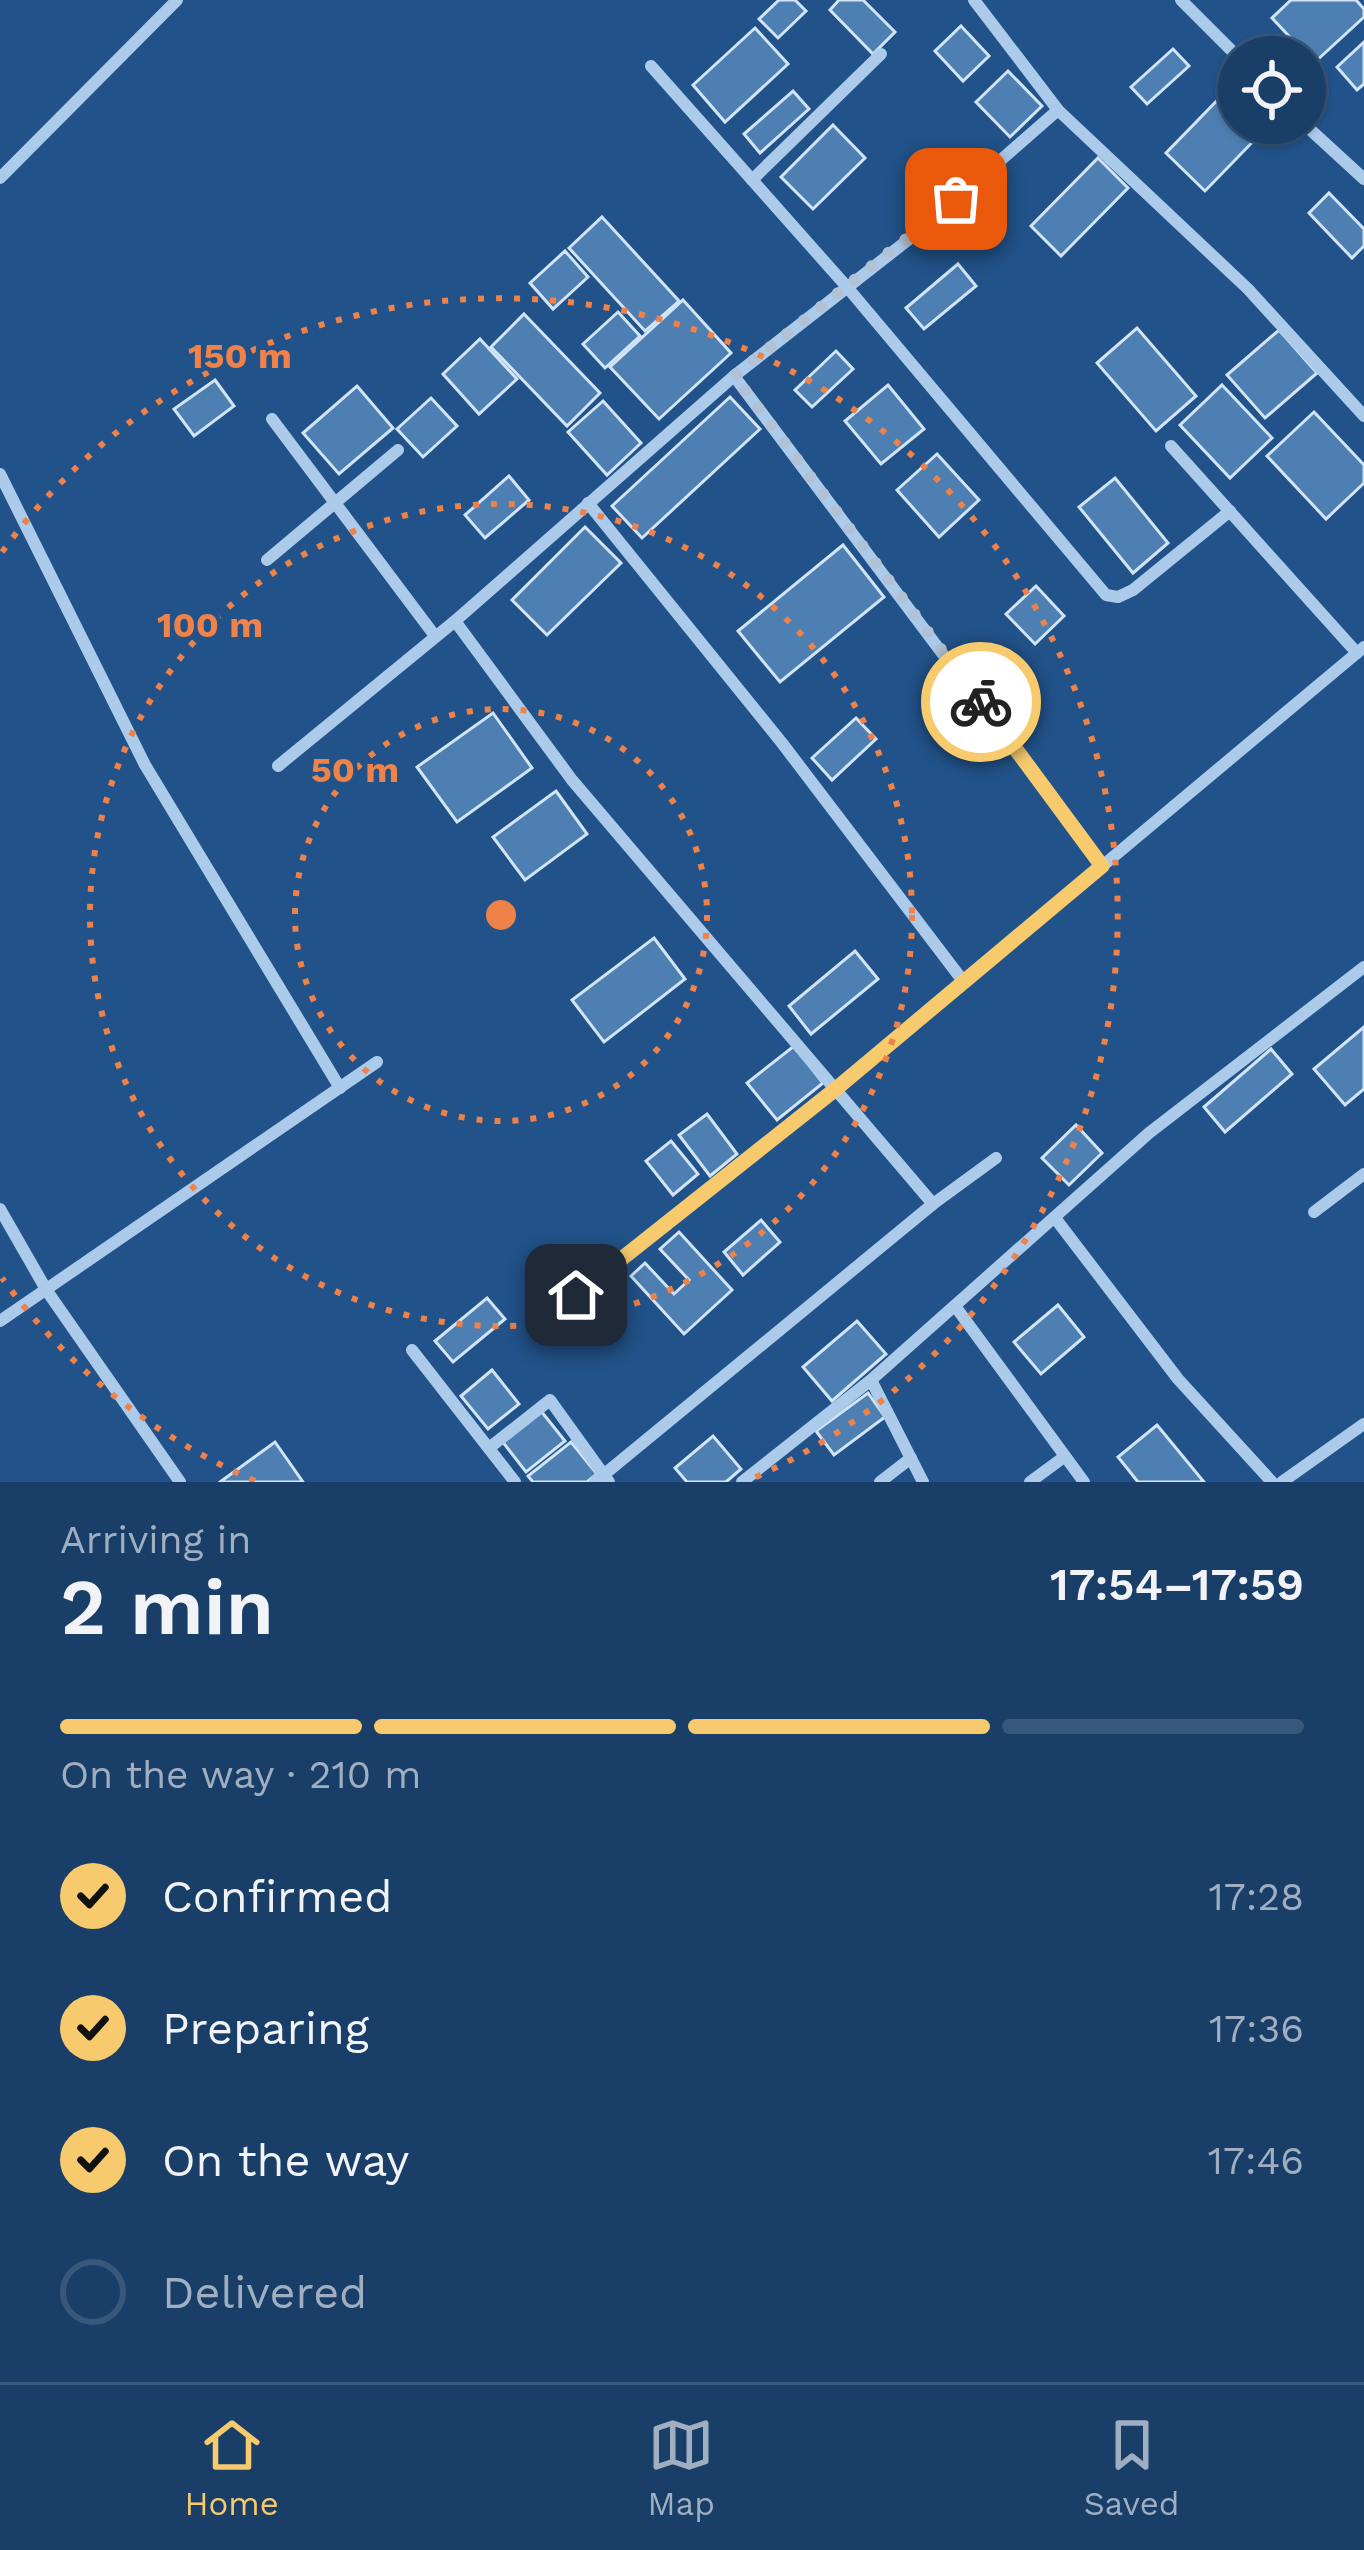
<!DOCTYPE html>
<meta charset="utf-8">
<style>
body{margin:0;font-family:"Work Sans",sans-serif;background:#264970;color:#f1f3f6;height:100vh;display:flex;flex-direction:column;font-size:45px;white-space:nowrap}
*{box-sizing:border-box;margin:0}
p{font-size:39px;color:#9faec0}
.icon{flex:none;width:66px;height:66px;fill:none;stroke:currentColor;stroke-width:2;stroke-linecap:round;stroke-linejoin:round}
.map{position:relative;height:1482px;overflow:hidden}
.details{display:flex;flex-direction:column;background:#193e67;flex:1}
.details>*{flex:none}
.fabs{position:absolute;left:1218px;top:36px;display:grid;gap:24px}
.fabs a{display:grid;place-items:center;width:108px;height:108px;border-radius:50%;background:#193e67;box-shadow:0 3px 9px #0004,0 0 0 3px #37577b;font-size:60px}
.pin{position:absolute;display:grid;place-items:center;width:102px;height:102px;color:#fff;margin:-51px;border-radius:24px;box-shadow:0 6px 18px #0006}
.courier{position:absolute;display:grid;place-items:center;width:120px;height:120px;margin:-60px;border:9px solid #f7ca6d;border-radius:50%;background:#fff;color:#222;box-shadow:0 3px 15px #0007}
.overview em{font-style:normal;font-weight:600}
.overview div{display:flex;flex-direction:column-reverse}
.overview{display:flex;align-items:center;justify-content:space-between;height:204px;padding:0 60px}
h1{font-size:78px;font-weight:600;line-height:90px}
.bar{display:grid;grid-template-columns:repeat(4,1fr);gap:18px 12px;align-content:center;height:144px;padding:0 60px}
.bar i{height:15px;border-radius:9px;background:#37577b}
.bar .current{background:#f7ca6d}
.bar p{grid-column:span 4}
ol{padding:0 60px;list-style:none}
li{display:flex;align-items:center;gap:36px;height:132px}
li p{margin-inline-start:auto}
li .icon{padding:12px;border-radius:50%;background:#f7ca6d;color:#111;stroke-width:4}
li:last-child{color:#9faec0}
li i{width:66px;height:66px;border:6px solid #37577b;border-radius:50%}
.tab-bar{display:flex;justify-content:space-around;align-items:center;height:168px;border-top:3px solid #37577b;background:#193e67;font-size:33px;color:#9faec0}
.tab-bar a{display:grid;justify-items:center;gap:6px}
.tab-bar .current{color:#f7ca6d}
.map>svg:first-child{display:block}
.building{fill:#4d7fb2;stroke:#d1e4f8;stroke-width:3}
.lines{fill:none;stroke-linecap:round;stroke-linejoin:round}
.minor{stroke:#accbeb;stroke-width:12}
.done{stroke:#b1c2d6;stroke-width:12;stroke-dasharray:0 21.6}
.route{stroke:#f7ca6d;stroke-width:15}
.ring{fill:none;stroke:#ee8249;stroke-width:6;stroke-dasharray:6 12}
.centre{fill:#ee8249;stroke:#215289;stroke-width:6}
.ring-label{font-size:36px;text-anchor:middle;font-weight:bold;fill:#ee8249;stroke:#215289;stroke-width:9;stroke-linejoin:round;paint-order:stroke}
</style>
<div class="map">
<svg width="1364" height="1482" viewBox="0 0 1364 1482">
<rect width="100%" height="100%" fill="#215289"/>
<g class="building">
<path d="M 779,0 L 795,0 L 806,11 L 778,38 L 759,19 Z"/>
<path d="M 839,0 L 863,0 L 895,32 L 873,54 L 830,10 Z"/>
<path d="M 1291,0 L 1356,0 L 1364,9 L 1364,17 L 1314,63 L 1272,18 Z"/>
<path d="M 961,26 L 989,56 L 963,81 L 935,51 Z"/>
<path d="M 755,28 L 788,64 L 725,122 L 693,85 Z"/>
<path d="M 1364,42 L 1364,84 L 1357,90 L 1337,67 Z"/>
<path d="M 1173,49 L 1189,66 L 1147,104 L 1131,87 Z"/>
<path d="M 1008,71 L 1042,106 L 1010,137 L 976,102 Z"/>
<path d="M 1239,78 L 1239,123 L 1271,123 L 1205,191 L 1166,153 Z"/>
<path d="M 793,91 L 809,109 L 760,153 L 744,134 Z"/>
<path d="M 833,125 L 865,158 L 813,209 L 781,177 Z"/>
<path d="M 1098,158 L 1128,188 L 1061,256 L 1031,226 Z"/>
<path d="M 1329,193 L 1364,229 L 1364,246 L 1352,258 L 1309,213 Z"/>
<path d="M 602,217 L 679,301 L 645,331 L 569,248 Z"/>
<path d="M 565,251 L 588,277 L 553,309 L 530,283 Z"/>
<path d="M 958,264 L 976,286 L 924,329 L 906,308 Z"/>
<path d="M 683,300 L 731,353 L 659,419 L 610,367 Z"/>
<path d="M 618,312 L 640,336 L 605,368 L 583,344 Z"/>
<path d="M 524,314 L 600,393 L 567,426 L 491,347 Z"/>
<path d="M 1137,328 L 1196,396 L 1156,431 L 1097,363 Z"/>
<path d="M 1279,330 L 1317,373 L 1265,418 L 1227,375 Z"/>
<path d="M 480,339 L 517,379 L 479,414 L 443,374 Z"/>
<path d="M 836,351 L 853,369 L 812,407 L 795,390 Z"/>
<path d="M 215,380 L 234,406 L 194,436 L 174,409 Z"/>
<path d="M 888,385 L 924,429 L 881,464 L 845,421 Z"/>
<path d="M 1222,385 L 1272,438 L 1230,478 L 1180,425 Z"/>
<path d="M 357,386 L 393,428 L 339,474 L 303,433 Z"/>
<path d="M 730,397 L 760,429 L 642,538 L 612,506 Z"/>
<path d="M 431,398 L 457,426 L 423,457 L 397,429 Z"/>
<path d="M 603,401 L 641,443 L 607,475 L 568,432 Z"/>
<path d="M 1314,412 L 1364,465 L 1364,483 L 1326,519 L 1267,456 Z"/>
<path d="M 937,454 L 979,500 L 939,537 L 897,490 Z"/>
<path d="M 509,476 L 529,500 L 485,538 L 465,515 Z"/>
<path d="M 1115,478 L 1168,543 L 1133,573 L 1079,507 Z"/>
<path d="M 585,527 L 621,563 L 547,635 L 512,600 Z"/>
<path d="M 843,545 L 884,597 L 780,682 L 738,631 Z"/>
<path d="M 1036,586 L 1064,616 L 1035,644 L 1006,614 Z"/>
<path d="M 493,713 L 532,768 L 457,822 L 417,767 Z"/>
<path d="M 856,718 L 876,739 L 832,780 L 812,758 Z"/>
<path d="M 556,791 L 587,834 L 525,880 L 493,837 Z"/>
<path d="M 654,938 L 685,979 L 604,1042 L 572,1000 Z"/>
<path d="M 855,951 L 878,979 L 811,1034 L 789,1006 Z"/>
<path d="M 1364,1027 L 1364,1089 L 1345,1105 L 1314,1069 Z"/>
<path d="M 794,1046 L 823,1083 L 777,1120 L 747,1083 Z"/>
<path d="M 1271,1049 L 1292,1074 L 1225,1132 L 1204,1107 Z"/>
<path d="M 707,1114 L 737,1154 L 710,1176 L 679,1135 Z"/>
<path d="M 1076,1125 L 1102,1153 L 1069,1185 L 1042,1158 Z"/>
<path d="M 671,1141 L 698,1174 L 673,1195 L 646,1161 Z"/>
<path d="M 761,1220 L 780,1242 L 743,1275 L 724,1252 Z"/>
<path d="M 679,1232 L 732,1290 L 684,1334 L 631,1276 L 645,1263 L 674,1294 L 689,1280 L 660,1249 Z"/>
<path d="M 487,1298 L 505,1319 L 453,1362 L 435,1341 Z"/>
<path d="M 1058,1305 L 1084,1337 L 1041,1374 L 1014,1342 Z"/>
<path d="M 857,1321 L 886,1354 L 832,1401 L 803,1367 Z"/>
<path d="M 492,1370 L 519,1404 L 488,1429 L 461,1396 Z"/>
<path d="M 868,1393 L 885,1417 L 834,1455 L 816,1431 Z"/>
<path d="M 541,1411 L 565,1441 L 526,1472 L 502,1441 Z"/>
<path d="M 1157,1425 L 1204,1482 L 1138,1482 L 1118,1457 Z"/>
<path d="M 713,1436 L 741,1469 L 726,1482 L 687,1482 L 675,1468 Z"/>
<path d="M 275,1442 L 303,1482 L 220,1482 Z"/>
<path d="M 571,1442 L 597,1474 L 587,1482 L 533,1482 L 528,1476 Z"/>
</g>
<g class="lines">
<g class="minor">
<path d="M 974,0 L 1058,110 L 1248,289 L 1364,416"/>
<path d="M 1181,0 L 1239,58"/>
<path d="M 651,66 L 847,287 L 1106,595 L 1118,597 L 1133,590 L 1230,511"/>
<path d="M 1303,123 L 1364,179"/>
<path d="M 0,178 L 177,0"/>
<path d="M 752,180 L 881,54"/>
<path d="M 734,376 L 1102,866"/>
<path d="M 272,419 L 435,636"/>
<path d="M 1171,446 L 1357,653"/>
<path d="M 0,474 L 145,765 L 340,1088"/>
<path d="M 588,503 L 782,743 L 963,981"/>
<path d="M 267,560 L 398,450"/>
<path d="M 455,621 L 572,780 L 933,1204"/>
<path d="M 278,766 L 455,621 L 734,376 L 922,229 L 1058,110"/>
<path d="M 0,1209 L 47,1291 L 180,1482"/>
<path d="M 1314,1212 L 1364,1174"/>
<path d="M 1055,1218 L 1178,1379 L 1272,1482"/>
<path d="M 576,1295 L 837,1088 L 1364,647"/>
<path d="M 955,1306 L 1084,1482"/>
<path d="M 0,1321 L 377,1062"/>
<path d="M 412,1350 L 515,1482"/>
<path d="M 871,1380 L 923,1482"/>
<path d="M 489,1448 L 550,1400 L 609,1482"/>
<path d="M 595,1482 L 933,1204 L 996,1158"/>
<path d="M 742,1482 L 871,1380 L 1149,1133 L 1364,967"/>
<path d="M 880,1482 L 911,1458"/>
<path d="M 1030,1482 L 1064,1457"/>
<path d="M 1282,1482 L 1364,1424"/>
</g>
</g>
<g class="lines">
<path class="done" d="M 956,199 L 734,376 L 981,702"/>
<path class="route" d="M 576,1295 L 837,1088 L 1102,866 L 981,702"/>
</g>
<g class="ring">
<circle cx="501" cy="915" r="206"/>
<circle cx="501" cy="915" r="411"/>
<path d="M255 1481A617 617 0 0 1 2 1278M2 552A617 617 0 1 1 747 1481"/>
</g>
<circle cx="501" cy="915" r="18" class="centre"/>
<g class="ring-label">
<text x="240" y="368">150 m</text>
<text x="210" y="637">100 m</text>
<text x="355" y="782">50 m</text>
</g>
</svg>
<div class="fabs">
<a><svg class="icon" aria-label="locate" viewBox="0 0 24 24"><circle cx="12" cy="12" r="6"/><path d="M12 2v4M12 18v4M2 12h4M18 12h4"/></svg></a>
</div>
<div class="pin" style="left:956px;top:199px;background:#ea580c"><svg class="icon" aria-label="bag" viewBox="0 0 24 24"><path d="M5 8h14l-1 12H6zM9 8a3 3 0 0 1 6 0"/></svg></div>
<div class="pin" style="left:576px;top:1295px;background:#1f2937"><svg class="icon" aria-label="home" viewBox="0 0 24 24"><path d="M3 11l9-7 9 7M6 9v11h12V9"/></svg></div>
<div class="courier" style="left:981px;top:702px"><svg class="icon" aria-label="bike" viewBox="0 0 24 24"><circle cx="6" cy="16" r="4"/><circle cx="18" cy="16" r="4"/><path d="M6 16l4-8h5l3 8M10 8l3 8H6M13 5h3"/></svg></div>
</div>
<section class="details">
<div class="overview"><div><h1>2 min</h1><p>Arriving in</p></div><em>17:54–17:59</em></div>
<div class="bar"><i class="current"></i><i class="current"></i><i class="current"></i><i></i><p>On the way · 210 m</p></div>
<ol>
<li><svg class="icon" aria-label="check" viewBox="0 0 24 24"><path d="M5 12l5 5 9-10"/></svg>Confirmed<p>17:28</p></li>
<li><svg class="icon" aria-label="check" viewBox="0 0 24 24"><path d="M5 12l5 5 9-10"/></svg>Preparing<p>17:36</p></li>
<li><svg class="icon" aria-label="check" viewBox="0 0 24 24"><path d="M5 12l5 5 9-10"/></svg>On the way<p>17:46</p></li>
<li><i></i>Delivered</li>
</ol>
</section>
<nav class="tab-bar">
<a class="current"><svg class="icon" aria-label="home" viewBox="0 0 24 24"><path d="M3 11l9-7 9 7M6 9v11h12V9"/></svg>Home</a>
<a><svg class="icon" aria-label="map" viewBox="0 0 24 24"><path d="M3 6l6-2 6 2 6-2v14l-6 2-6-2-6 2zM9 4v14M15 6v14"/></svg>Map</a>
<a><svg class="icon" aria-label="saved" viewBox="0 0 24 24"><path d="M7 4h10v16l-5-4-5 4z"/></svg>Saved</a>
</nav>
